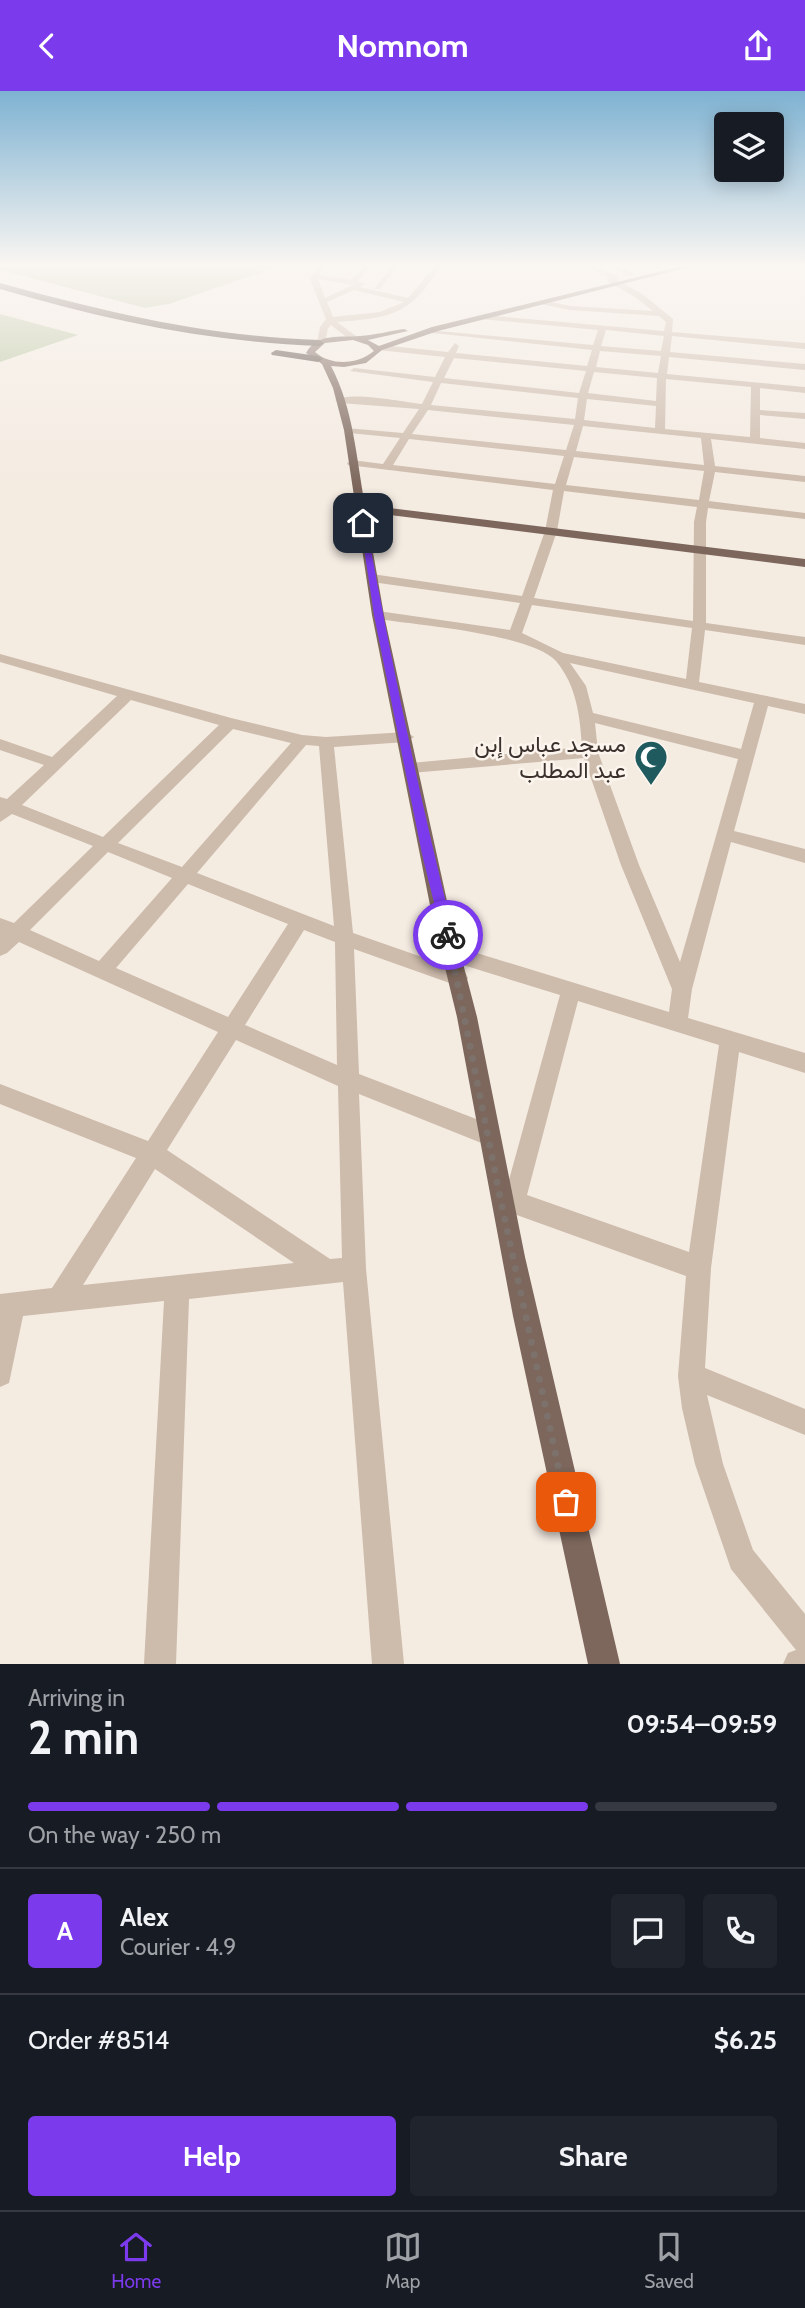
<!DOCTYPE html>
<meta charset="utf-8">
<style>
body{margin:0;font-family:Cabin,Vazirmatn,sans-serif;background:#20242c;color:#f1f3f6;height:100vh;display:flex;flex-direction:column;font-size:26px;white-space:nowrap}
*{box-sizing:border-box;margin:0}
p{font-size:23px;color:#9ea1a6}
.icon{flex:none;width:38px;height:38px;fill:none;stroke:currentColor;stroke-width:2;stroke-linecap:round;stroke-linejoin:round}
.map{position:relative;height:1573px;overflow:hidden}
.details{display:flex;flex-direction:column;background:#171b24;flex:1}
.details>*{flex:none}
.fabs{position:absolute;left:714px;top:21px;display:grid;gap:14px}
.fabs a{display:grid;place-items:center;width:70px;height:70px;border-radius:7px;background:#171b24;box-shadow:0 4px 18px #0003;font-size:35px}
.pin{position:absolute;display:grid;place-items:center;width:60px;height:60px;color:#fff;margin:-30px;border-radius:14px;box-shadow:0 4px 10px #0006}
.courier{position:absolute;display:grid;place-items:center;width:70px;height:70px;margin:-35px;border:5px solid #7c3aed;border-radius:50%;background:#fff;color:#222;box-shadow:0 2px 9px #0007}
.head em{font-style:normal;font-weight:800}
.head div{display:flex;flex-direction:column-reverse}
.head{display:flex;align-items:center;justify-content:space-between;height:119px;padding:0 28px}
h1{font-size:46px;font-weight:800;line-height:52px}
.bar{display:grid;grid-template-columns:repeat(4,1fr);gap:10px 7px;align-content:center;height:84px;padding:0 28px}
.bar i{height:9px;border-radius:5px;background:#363941}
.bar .active{background:#7c3aed}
.bar p{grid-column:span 4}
.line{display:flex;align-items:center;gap:18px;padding:0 28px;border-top:2px solid #363941}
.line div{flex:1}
.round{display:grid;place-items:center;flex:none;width:74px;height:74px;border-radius:7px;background:#20242c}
.primary-button{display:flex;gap:14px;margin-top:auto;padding:14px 28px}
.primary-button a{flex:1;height:80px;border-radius:7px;background:#7c3aed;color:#fff;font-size:28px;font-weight:800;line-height:80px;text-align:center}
.primary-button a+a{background:#20242c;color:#f1f3f6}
header{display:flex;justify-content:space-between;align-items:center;height:91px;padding:0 28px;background:#7c3aed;color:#fff;font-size:32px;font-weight:800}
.menu{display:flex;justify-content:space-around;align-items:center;height:98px;border-top:2px solid #363941;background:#171b24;font-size:19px;color:#9ea1a6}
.menu a{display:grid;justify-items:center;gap:4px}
.menu .active{color:#7c3aed}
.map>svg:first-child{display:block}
.green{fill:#b8c4a0}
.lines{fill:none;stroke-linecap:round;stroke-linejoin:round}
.minor{fill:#cdbbac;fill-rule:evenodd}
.major{fill:#7d675c;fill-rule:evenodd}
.highway{fill:#5c4a42;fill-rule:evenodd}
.route{fill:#7c3aed}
.done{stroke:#7c716b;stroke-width:7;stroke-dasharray:0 12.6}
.labels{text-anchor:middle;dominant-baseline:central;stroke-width:5;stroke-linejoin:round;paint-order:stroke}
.poi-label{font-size:23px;fill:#3b302b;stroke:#fbf5ee;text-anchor:end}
</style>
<header><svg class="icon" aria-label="back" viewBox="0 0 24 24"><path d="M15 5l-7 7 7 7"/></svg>Nomnom<svg class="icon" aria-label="share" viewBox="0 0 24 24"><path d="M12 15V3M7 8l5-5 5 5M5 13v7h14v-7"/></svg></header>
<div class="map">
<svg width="805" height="1573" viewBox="0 0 805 1573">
<rect width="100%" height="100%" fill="#f4ebe1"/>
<g class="green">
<path d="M 0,175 L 279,175 L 169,213 L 145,217 L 0,179 Z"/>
<path d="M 0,223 L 78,244 L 0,271 Z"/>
</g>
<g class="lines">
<g class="minor">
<path d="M 317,175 L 323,176 L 320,184 L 351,189 L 365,175 L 371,175 L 358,190 L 365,193 L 360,196 L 408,207 L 435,175 L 441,175 C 409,224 395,226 337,231 L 356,245 L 356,249 L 350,249 L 331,234 L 328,237 L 325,251 L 321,253 L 317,251 L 320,236 L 326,228 L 310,188 ZM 318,188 L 353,194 L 325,207 ZM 354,199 L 404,211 L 380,221 L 333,226 L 327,211 Z"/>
<path d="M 392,175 L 398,175 L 380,198 L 374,198 Z"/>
<path d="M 585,175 L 593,175 L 618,185 L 617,189 L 641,202 L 673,228 L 672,241 L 805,252 L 805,258 L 672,245 L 670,261 L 805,273 L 805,279 L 669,266 L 667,283 L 805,296 L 805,302 L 760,297 L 760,319 L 805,322 L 805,328 L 760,324 L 760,347 L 805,352 L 805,358 L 711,348 L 715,375 L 805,385 L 805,391 L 715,381 L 709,410 L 805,422 L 805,428 L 708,417 L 706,431 L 706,532 L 805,546 L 805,554 L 705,539 L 699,591 L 805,613 L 805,623 L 768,615 L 734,740 L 805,758 L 805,772 L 731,751 L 692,898 L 688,927 L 805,962 L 805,982 L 739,961 L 711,1177 L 705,1277 L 805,1318 L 805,1344 L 707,1304 L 723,1373 L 753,1459 L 805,1523 L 805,1573 L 783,1573 L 788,1562 L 796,1559 L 731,1478 L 695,1373 L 682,1317 L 678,1285 L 686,1185 L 514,1123 L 496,1115 L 492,1107 L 496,1099 L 507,1096 L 560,904 L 447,869 L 445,863 L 447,857 L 454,855 L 669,921 L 672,898 L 621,774 L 584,667 L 411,682 L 403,677 L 411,672 L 582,656 C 580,626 577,595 556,570 C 532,543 417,534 378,528 L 372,524 L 378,520 L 510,539 L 520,512 L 372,491 L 366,487 L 372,483 L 522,505 L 545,440 L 553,399 L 348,374 L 347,372 L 352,369 L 383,373 L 400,347 L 349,342 L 344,339 L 346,337 L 403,342 L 419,318 L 340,312 L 335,309 C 351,300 402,311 422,313 L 433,291 L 350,280 L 354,277 L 435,286 L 445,266 L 378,259 L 381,254 L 448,261 L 455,252 L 459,255 L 456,262 L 587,275 L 592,259 L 423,241 L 427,239 L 593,254 L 598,239 L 481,228 L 484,224 L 664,240 L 666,231 L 659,225 L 570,219 L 540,213 L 543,209 L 570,215 L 653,220 L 635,206 L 607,190 L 608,186 ZM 606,239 L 664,245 L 661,260 L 601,255 ZM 600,260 L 661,265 L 658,282 L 596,276 ZM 454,267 L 586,280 L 579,302 L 444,287 ZM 594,281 L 657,287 L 656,310 L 588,302 ZM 666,288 L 751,296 L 750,346 L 665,338 ZM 441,292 L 578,307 L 575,328 L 431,314 ZM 587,308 L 656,315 L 655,337 L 584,329 ZM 428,319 L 574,334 L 566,359 L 412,343 ZM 583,335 L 701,347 L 704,374 L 576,360 ZM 409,348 L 564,365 L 555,393 L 393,374 ZM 574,366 L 704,380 L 699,409 L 566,394 ZM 564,400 L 697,416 L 694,431 L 693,530 L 534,507 L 557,440 ZM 532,514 L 692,537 L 686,588 L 563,562 L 522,542 ZM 570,572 L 754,612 L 741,658 L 593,622 L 586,595 ZM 595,632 L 738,668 L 680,871 L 639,774 L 598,661 ZM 578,910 L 719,954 L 689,1161 L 527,1104 Z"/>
<path d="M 608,175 L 616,175 L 635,183 L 628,185 Z"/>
<path d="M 0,563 L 231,627 L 302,644 L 326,646 L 406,641 L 414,646 L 406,651 L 334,656 L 353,842 L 465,881 L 468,887 L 465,893 L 458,895 L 354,858 L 359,983 L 497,1036 L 500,1044 L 497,1052 L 489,1055 L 359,1003 L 366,1178 L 404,1573 L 372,1573 L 343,1191 L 189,1208 L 176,1573 L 144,1573 L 164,1210 L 23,1225 L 9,1292 L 0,1296 L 0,1203 L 52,1197 L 136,1067 L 0,1013 L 0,993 L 148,1050 L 218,941 L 19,851 L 7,862 L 0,865 L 0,827 L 14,832 L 93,755 L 12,723 L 0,731 L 0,706 L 7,708 L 44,674 L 0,659 L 0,648 L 52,666 L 117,605 L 0,571 ZM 131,609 L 219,634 L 103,746 L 22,714 ZM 233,638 L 291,652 L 182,776 L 118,752 ZM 306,654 L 319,655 L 334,835 L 197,782 ZM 108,761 L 172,787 L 99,870 L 30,839 ZM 188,793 L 288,833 L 228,926 L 116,877 ZM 304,839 L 335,851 L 337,974 L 245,934 ZM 236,949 L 338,995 L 342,1167 L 330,1168 L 167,1059 ZM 155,1078 L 294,1172 L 83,1194 Z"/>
</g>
<path class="major" d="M 683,175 L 693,175 L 438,240 L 382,259 L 366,272 L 344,276 L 331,275 C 354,319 356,366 365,414 L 805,468 L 805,476 L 366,421 L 384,524 L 449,819 L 477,926 L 525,1166 L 620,1573 L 588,1573 L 513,1225 L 457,926 L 431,819 L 372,524 L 344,339 L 333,297 L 322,273 L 306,262 C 318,241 340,247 360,245 C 375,244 390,240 404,238 L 408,240 L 368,249 L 379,255 L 432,236 ZM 353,249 L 368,254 L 374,260 C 357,274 331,275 315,261 L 325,252 Z"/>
<g class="highway">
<path d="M 0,192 C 110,222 205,245 319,249 L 324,252 L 319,255 C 209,251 105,229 0,198 Z"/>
<path d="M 276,259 L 318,265 L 323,268 L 318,271 L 272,264 L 271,262 Z"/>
</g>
</g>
<linearGradient id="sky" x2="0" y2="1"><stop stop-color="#7eb2d2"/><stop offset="0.44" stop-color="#faf6f2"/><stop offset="1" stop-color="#faf6f2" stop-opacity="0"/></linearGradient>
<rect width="805" height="395" fill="url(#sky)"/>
<path class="route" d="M 360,430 L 366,432 C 391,570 420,708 454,844 L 448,849 L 442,844 L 422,763 L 374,524 Z"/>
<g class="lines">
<path class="done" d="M 448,844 L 500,1106 L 566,1411"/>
</g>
<defs>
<symbol id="mosque-pin" viewBox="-11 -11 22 30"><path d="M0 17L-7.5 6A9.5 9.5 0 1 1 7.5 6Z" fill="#1f5a5e" stroke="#fbf5ee"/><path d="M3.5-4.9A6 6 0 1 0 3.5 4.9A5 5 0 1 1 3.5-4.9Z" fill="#fff"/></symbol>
</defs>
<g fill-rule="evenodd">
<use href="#mosque-pin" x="632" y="647" width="38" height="52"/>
</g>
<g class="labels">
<g class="poi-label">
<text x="626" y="653">مسجد عباس إبن<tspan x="626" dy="26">عبد المطلب</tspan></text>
</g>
</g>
</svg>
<div class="fabs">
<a><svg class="icon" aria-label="layers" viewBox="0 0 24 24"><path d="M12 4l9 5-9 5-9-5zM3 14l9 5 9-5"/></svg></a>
</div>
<div class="pin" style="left:566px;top:1411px;background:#ea580c"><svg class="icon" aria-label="bag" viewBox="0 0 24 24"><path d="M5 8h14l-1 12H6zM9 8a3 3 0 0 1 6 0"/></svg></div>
<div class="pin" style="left:363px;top:432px;background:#1f2937"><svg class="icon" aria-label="home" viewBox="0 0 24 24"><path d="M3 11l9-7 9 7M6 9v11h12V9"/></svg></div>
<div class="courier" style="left:448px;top:844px"><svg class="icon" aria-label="bike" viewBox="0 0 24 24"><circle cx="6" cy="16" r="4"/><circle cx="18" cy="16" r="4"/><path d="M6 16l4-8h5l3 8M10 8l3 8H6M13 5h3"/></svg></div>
</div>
<section class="details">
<div class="head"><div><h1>2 min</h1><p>Arriving in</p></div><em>09:54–09:59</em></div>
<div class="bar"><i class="active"></i><i class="active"></i><i class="active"></i><i></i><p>On the way · 250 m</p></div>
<div class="line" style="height:126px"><b class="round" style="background:#7c3aed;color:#fff">A</b><div><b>Alex</b><p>Courier · 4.9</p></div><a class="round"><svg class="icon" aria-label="chat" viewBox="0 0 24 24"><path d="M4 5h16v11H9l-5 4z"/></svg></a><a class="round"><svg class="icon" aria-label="phone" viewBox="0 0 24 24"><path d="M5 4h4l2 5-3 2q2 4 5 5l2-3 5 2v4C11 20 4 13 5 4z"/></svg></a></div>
<div class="line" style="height:91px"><div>Order #8514</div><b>$6.25</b></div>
<div class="primary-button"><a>Help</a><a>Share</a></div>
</section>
<nav class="menu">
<a class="active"><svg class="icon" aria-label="home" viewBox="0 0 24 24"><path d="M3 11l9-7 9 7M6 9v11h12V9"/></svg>Home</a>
<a><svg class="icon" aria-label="map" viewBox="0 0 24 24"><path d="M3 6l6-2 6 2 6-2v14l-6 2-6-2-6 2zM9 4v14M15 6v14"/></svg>Map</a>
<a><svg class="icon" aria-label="saved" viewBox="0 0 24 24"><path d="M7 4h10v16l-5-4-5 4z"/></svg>Saved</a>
</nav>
